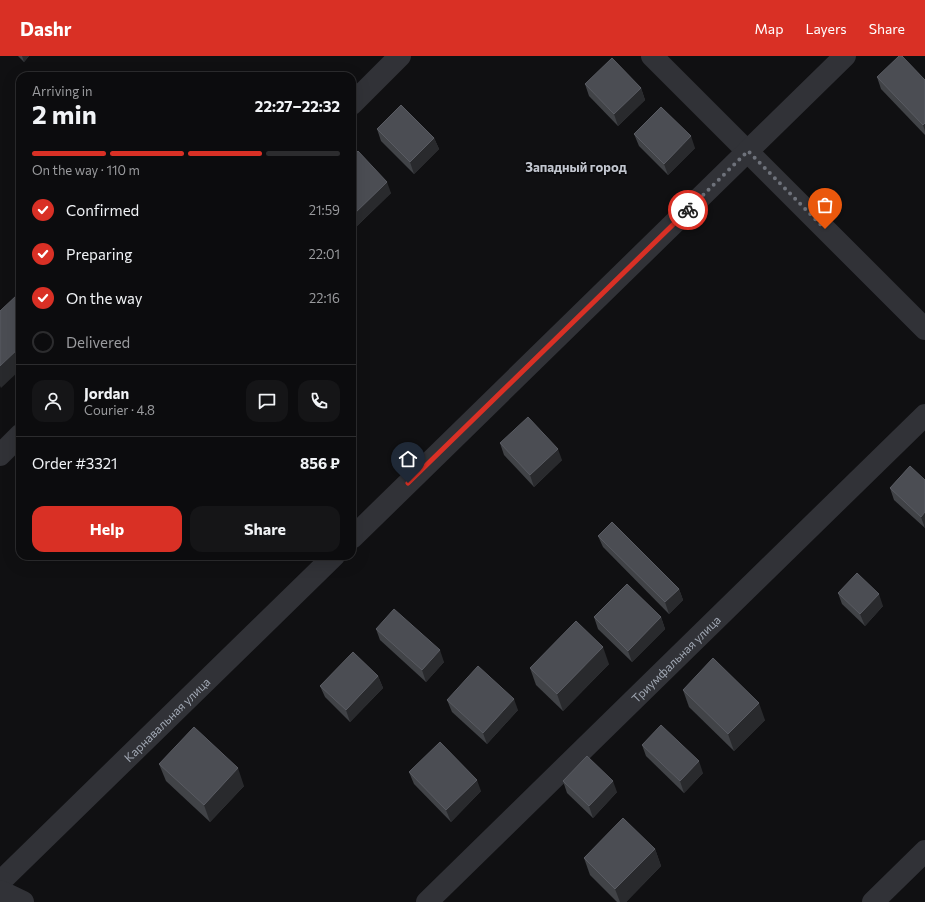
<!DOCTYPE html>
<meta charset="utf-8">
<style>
body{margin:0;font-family:Commissioner,sans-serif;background:#151517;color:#f1f3f6;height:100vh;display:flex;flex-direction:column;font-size:15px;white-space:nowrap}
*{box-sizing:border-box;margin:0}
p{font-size:13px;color:#9a9b9e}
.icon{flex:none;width:22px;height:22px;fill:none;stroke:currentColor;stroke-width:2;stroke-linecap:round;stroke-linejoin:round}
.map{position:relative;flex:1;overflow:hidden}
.details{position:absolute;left:16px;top:16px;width:340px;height:488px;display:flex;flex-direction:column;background:#0c0c0e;border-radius:12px;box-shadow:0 4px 16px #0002,0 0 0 1px #2c2c2e}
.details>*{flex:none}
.pin{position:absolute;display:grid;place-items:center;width:34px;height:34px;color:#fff;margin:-41px -17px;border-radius:50% 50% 50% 0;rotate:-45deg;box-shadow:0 0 4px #0007}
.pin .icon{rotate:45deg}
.courier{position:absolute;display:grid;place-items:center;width:40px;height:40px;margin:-20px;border:3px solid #d93025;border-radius:50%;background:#fff;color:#222;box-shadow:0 1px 5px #0007}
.summary em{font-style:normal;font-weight:700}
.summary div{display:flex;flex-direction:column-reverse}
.summary{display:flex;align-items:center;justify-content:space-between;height:68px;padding:0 16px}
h1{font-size:26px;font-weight:700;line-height:30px}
.bar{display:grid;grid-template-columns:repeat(4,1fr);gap:6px 4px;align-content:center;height:48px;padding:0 16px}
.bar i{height:5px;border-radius:3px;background:#2c2c2e}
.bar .selected{background:#d93025}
.bar p{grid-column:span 4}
.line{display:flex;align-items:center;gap:10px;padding:0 16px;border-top:1px solid #2c2c2e}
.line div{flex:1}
.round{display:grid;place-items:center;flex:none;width:42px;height:42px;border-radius:12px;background:#151517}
ol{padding:0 16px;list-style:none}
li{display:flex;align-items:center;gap:12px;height:44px}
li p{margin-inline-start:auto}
li .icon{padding:4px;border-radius:50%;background:#d93025;color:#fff;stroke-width:4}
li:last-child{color:#9a9b9e}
li i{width:22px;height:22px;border:2px solid #2c2c2e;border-radius:50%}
.primary-button{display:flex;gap:8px;margin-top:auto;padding:8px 16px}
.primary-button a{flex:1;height:46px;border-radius:12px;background:#d93025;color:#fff;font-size:16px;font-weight:700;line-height:46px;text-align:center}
.primary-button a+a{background:#151517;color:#f1f3f6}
header{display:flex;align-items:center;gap:24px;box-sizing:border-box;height:56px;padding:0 20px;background:#d93025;color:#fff}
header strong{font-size:19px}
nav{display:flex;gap:22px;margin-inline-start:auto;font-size:14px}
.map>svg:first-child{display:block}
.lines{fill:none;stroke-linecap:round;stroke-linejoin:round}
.street{stroke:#313237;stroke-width:22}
.wall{fill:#414347}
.shaded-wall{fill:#292a2d}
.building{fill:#4b4d53;stroke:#595b62}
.done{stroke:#6e727b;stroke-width:4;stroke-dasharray:0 7.2}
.route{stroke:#d93025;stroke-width:5}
.labels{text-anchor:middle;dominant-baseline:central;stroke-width:3;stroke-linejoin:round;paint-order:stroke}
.street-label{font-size:12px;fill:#a0a7b3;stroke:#0b0b0d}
.neighbourhood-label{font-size:13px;font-weight:bold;fill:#c2c6cf;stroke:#0b0b0d}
</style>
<header>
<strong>Dashr</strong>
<nav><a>Map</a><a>Layers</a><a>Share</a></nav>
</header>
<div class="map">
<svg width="925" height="846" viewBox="0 0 925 846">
<rect width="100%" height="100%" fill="#101012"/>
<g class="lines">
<g class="street">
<path d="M 652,0 L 925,273"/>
<path d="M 352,48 L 400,0"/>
<path d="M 0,399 L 20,379"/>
<path d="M 352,482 L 845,0"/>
<path id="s1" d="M 0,826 L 334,500"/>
<path d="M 0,835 L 23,846"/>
<path id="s2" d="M 427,846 L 925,359"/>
<path d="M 873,846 L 925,795"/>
</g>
</g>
<g class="wall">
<path d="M 18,0 L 29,0 L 24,6 Z"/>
<path d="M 877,21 L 925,24 L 925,79 L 881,33 Z"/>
<path d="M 585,28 L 641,32 L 645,44 L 618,70 L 589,40 Z"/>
<path d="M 377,73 L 434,82 L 439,93 L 414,118 L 381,85 Z"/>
<path d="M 634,78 L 695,92 L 668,119 L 639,90 Z"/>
<path d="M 352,101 L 391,137 L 357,170 L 352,165 Z"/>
<path d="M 500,387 L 562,404 L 534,431 L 504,399 Z"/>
<path d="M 910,410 L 925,472 L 894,444 L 890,432 Z"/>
<path d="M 598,480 L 679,533 L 683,544 L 669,558 L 603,491 Z"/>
<path d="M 838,537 L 883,550 L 865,570 L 842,548 Z"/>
<path d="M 594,561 L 661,561 L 665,573 L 632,606 L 598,573 Z"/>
<path d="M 376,573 L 444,606 L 426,626 L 380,584 Z"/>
<path d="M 609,608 L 563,655 L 536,629 L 530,612 Z"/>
<path d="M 378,620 L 383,632 L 350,666 L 325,641 L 320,630 Z"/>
<path d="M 683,634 L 765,664 L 734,695 L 689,651 Z"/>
<path d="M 447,644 L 518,654 L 487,688 L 452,656 Z"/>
<path d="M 642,689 L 703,717 L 684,737 L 646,700 Z"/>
<path d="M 159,708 L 244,730 L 210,766 L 166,725 Z"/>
<path d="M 409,716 L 481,735 L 451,766 L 414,728 Z"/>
<path d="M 563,725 L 617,736 L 593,762 L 567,737 Z"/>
<path d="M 655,793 L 661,810 L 626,846 L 617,846 L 590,819 L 584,802 Z"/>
</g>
<g class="shaded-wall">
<path d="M 22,0 L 29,0 L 24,6 Z"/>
<path d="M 641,32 L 645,44 L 618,70 L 614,58 Z"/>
<path d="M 925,67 L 925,75 L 923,69 Z"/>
<path d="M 691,80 L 695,92 L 668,119 L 664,108 Z"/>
<path d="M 434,82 L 439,93 L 414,118 L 410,106 Z"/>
<path d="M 387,126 L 391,137 L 357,170 L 353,159 Z"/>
<path d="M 20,291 L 20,314 L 1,332 L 0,330 L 0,310 Z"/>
<path d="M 558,393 L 562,404 L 534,431 L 530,419 Z"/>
<path d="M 925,456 L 925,472 L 921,461 Z"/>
<path d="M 679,533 L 683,544 L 669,558 L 665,546 Z"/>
<path d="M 879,538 L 883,550 L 865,570 L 860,558 Z"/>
<path d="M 661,561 L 665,573 L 632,606 L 628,595 Z"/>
<path d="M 603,591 L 609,608 L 563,655 L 557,638 Z"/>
<path d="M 440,594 L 444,606 L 426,626 L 422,614 Z"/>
<path d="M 378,620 L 383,632 L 350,666 L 346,654 Z"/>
<path d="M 514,643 L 518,654 L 487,688 L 483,677 Z"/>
<path d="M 759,647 L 765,664 L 734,695 L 728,678 Z"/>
<path d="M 699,705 L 703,717 L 684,737 L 680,725 Z"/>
<path d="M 238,712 L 244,730 L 210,766 L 204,749 Z"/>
<path d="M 477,724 L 481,735 L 451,766 L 446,754 Z"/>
<path d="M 613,725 L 617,736 L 593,762 L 589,750 Z"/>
<path d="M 655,793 L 661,810 L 626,846 L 620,846 L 615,833 Z"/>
</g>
<g class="building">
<path d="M 899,0 L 902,0 L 925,24 L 925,67 L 923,69 L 877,21 Z"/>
<path d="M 612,2 L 641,32 L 614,58 L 585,28 Z"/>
<path d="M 401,49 L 434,82 L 410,106 L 377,73 Z"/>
<path d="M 661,51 L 691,80 L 664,108 L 634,78 Z"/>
<path d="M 358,95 L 387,126 L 353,159 L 352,158 L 352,101 Z"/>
<path d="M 17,239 L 20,242 L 20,291 L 0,310 L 0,255 Z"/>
<path d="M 528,361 L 558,393 L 530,419 L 500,387 Z"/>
<path d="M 910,410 L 925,424 L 925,456 L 921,461 L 890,432 Z"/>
<path d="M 612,466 L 679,533 L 665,546 L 598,480 Z"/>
<path d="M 857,517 L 879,538 L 860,558 L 838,537 Z"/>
<path d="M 627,528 L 661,561 L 628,595 L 594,561 Z"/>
<path d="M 394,553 L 440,594 L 422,614 L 376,573 Z"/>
<path d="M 576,565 L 603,591 L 557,638 L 530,612 Z"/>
<path d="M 353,596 L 378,620 L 346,654 L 320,630 Z"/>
<path d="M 713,602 L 759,647 L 728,678 L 683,634 Z"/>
<path d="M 478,610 L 514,643 L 483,677 L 447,644 Z"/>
<path d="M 661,669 L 699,705 L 680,725 L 642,689 Z"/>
<path d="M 194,671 L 238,712 L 204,749 L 159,708 Z"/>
<path d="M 440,686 L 477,724 L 446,754 L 409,716 Z"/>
<path d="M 587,700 L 613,725 L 589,750 L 563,725 Z"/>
<path d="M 623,762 L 655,793 L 615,833 L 584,802 Z"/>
</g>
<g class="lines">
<path class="done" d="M 688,154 L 748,95 L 825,173"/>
<path class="route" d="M 408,427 L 688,154"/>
</g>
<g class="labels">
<g class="street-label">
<text stroke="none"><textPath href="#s2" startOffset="348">Триумфальная улица</textPath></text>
<text stroke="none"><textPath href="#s1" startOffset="233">Карнавальная улица</textPath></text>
</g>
<g class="neighbourhood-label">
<text x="576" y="111">Западный город</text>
</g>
</g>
</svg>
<div class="pin" style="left:825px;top:173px;background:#ea580c"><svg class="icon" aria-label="bag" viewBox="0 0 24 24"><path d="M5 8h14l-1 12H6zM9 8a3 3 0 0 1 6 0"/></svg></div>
<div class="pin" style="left:408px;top:427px;background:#1f2937"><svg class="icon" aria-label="home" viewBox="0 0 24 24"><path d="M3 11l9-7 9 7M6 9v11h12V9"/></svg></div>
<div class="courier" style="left:688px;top:154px"><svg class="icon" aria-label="bike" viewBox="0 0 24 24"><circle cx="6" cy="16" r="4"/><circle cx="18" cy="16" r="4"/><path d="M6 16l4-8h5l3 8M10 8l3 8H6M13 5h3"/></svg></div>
<section class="details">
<div class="summary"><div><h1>2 min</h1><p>Arriving in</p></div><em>22:27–22:32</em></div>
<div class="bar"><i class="selected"></i><i class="selected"></i><i class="selected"></i><i></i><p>On the way · 110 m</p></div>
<ol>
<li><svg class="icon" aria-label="check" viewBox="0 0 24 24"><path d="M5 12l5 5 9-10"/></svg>Confirmed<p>21:59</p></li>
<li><svg class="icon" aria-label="check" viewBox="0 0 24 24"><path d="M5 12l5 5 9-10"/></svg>Preparing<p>22:01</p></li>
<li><svg class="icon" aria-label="check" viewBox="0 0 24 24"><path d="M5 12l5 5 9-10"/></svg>On the way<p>22:16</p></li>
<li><i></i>Delivered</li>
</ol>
<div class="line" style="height:72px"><a class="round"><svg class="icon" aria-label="person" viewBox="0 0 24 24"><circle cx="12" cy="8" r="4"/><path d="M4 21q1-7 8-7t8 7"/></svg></a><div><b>Jordan</b><p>Courier · 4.8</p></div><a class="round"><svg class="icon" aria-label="chat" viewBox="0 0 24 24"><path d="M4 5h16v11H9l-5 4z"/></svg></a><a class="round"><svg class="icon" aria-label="phone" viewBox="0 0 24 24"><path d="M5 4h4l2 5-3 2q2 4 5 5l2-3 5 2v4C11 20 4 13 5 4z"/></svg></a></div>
<div class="line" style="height:52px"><div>Order #3321</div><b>856 ₽</b></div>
<div class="primary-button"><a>Help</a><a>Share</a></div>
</section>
</div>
